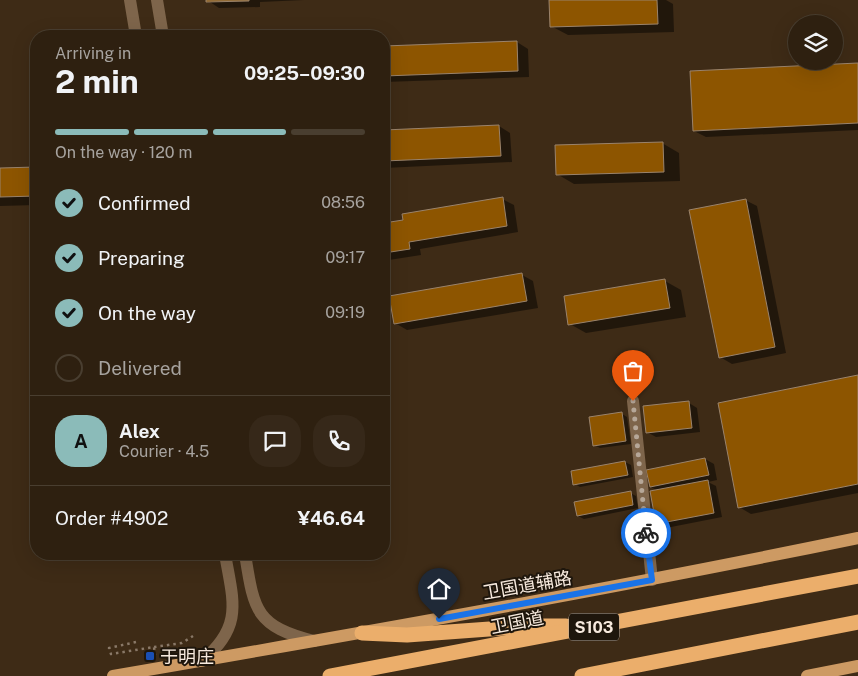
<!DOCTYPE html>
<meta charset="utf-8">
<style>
body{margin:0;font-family:"Public Sans","Noto Sans SC",sans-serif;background:#362819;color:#f1f3f6;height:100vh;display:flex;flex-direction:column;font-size:19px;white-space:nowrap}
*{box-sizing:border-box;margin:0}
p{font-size:16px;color:#a7a39f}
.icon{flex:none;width:28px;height:28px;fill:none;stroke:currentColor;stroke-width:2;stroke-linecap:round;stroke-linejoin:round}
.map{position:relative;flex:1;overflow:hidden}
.sheet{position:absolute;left:30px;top:30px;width:360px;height:530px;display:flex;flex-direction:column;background:#2e2010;border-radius:20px;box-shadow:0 5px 20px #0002,0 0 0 1px #493e30}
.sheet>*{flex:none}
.tools{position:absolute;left:788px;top:15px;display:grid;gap:10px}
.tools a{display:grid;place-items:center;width:55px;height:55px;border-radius:50%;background:#2e2010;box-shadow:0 5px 20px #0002,0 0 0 1px #493e30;font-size:25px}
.pin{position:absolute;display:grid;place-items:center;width:42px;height:42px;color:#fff;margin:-51px -21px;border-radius:50% 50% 50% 0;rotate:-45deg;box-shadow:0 0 5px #0007}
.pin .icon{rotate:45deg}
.courier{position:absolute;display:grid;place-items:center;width:50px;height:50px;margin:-25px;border:4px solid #1a73e8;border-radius:50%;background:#fff;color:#222;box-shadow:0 1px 6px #0007}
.headline em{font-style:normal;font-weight:700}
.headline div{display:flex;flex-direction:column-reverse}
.headline{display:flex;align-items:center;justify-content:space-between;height:85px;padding:0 25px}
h1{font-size:32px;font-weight:700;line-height:38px}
.bar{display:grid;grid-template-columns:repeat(4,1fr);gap:8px 5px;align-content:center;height:60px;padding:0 25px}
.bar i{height:6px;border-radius:4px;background:#493e30}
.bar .selected{background:#8bbbb9}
.bar p{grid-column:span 4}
.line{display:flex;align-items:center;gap:12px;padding:0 25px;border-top:1px solid #493e30}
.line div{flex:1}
.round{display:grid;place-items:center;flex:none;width:52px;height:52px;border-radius:20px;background:#362819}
ol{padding:0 25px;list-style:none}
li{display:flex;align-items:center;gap:15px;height:55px}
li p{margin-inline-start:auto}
li .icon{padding:5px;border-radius:50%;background:#8bbbb9;color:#111;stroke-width:4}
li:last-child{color:#a7a39f}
li i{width:28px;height:28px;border:2px solid #493e30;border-radius:50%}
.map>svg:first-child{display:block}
.shadow{fill:#0007}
.building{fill:#8d5500;stroke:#9a836c}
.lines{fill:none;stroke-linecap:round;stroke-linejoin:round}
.path{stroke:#897867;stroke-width:2.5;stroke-dasharray:2.5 4;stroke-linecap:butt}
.minor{stroke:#7e654b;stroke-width:12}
.major{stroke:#cd9a63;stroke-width:12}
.highway{stroke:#ebae6b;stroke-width:15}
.done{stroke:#b6a798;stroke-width:5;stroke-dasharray:0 9}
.route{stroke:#1a73e8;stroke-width:6}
.transit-dot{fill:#1a4fb4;stroke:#1e160c;stroke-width:2}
.labels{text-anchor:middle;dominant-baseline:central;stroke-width:4;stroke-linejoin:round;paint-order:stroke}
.shield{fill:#1e160c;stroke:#b6aa9f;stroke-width:1}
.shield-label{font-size:16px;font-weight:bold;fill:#f7eade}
.street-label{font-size:18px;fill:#f7eade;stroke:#1e160c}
.poi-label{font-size:18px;fill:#f7eade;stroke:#1e160c;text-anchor:start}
</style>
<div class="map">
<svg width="858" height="676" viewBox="0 0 858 676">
<rect width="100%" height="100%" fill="#3e2b16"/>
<g class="shadow">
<path d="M 207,0 L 304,0 L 260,2 L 260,7 L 219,8 Z"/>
<path d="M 550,0 L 666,0 L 673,4 L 674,32 L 568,35 L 551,26 Z"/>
<path d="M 517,42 L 528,49 L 529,77 L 384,82 L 384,47 Z"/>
<path d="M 858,64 L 858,130 L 706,137 L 694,131 Z"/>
<path d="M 499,126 L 510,133 L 512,162 L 384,168 L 384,131 Z"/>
<path d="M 662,143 L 679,153 L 680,181 L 574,184 L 557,174 Z"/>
<path d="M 36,168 L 36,205 L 0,206 L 0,169 Z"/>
<path d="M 502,199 L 514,205 L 518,232 L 420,249 L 421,255 L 389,260 L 384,257 L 384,224 Z"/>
<path d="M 745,200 L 757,206 L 786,353 L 732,364 L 720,357 Z"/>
<path d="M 522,275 L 533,281 L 538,308 L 407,330 L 395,323 Z"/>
<path d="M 665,281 L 681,290 L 686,317 L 586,333 L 570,324 Z"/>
<path d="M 858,377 L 858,493 L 751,514 L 739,507 Z"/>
<path d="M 689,403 L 697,408 L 700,432 L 656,437 L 647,432 Z"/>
<path d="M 622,414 L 627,417 L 631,444 L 600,448 L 594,445 Z"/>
<path d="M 705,459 L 714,464 L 717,480 L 708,482 L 716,486 L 722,517 L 666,528 L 657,523 L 658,491 L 651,487 Z"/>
<path d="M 625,462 L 631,465 L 633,477 L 580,487 L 575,484 Z"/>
<path d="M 630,493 L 636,496 L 638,508 L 584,519 L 578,516 Z"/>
</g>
<g class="building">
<path d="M 206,0 L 249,0 L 249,1 L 206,2 Z"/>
<path d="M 549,0 L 657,0 L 658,24 L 550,27 Z"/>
<path d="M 517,41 L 518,71 L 384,76 L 384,46 Z"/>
<path d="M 858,63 L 858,123 L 693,131 L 690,71 Z"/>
<path d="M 499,125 L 501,156 L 384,161 L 384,130 Z"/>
<path d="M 663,142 L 664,172 L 556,175 L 555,145 Z"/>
<path d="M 36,167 L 36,196 L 0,197 L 0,168 Z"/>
<path d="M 503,197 L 507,226 L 409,242 L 410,249 L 384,253 L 384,223 L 403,220 L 402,214 Z"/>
<path d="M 746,199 L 775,347 L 719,358 L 689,210 Z"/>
<path d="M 522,273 L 527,301 L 394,324 L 389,296 Z"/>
<path d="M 665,279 L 670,308 L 568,325 L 564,296 Z"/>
<path d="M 858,375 L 858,484 L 738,508 L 718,403 Z"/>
<path d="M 689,401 L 692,428 L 646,433 L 643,406 Z"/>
<path d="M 622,412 L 626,441 L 593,446 L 589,417 Z"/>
<path d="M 705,458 L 709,475 L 650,487 L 646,470 Z"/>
<path d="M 625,461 L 628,475 L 573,485 L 571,471 Z"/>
<path d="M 708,480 L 714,513 L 656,524 L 650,491 Z"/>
<path d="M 631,491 L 633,505 L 577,516 L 574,502 Z"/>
</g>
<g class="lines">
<g class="path">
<path d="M 136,642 L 109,648 L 111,654 L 154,647 L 155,655"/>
<path d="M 154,647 L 182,643 L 193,636"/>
</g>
<g class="minor">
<path d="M 130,0 L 136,36"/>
<path d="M 157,0 L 163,36"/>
<path d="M 633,401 L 652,580"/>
<path d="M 245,554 C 254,610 255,626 314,641"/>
<path d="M 202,661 C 244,626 233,601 225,554"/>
</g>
<g class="major">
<path d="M 113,676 C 362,633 611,589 858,538"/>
<path d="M 807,676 L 858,666"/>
</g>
<g class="highway">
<path d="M 362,633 L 407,635 L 530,626 L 566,626"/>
<path d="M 330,676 L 858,576"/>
<path d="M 582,676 L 858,622"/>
</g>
</g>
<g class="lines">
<path class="done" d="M 633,401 L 646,533"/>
<path class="route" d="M 439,619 L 652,580 L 646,533"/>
</g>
<rect class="transit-dot" x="145" y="651" width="10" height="10" rx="2.5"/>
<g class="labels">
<rect class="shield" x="569" y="613.5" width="50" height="27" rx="4"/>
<g class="shield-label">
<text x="594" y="627">S103</text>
</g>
<g class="street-label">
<text transform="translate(527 585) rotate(-10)">卫国道辅路</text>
<text transform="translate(517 622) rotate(-11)">卫国道</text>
</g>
<g class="poi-label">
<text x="160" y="656">于明庄</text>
</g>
</g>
</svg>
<div class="tools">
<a><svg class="icon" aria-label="layers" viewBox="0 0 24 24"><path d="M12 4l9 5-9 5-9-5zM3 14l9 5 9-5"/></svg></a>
</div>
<div class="pin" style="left:633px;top:401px;background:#ea580c"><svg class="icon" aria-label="bag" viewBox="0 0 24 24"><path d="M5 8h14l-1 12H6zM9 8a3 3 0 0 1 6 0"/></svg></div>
<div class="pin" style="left:439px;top:619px;background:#1f2937"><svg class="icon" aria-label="home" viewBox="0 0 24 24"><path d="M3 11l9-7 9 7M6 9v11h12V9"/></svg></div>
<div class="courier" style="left:646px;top:533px"><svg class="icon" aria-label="bike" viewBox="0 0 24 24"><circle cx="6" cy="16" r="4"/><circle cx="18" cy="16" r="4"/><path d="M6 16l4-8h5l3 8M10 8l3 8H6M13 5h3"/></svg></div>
<section class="sheet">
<div class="headline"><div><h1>2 min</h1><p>Arriving in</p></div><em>09:25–09:30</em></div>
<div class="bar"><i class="selected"></i><i class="selected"></i><i class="selected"></i><i></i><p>On the way · 120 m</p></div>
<ol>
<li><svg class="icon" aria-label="check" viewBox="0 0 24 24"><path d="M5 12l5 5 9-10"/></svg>Confirmed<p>08:56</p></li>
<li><svg class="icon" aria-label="check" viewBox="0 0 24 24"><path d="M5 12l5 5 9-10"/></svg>Preparing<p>09:17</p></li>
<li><svg class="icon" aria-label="check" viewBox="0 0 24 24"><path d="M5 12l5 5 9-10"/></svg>On the way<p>09:19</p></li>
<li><i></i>Delivered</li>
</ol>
<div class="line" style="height:90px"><b class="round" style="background:#8bbbb9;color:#111">A</b><div><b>Alex</b><p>Courier · 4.5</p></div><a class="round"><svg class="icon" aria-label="chat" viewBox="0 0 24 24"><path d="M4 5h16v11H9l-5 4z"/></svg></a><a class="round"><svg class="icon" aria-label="phone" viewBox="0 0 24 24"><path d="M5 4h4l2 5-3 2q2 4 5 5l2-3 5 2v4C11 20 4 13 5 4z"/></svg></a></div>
<div class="line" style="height:65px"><div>Order #4902</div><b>¥46.64</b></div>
</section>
</div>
